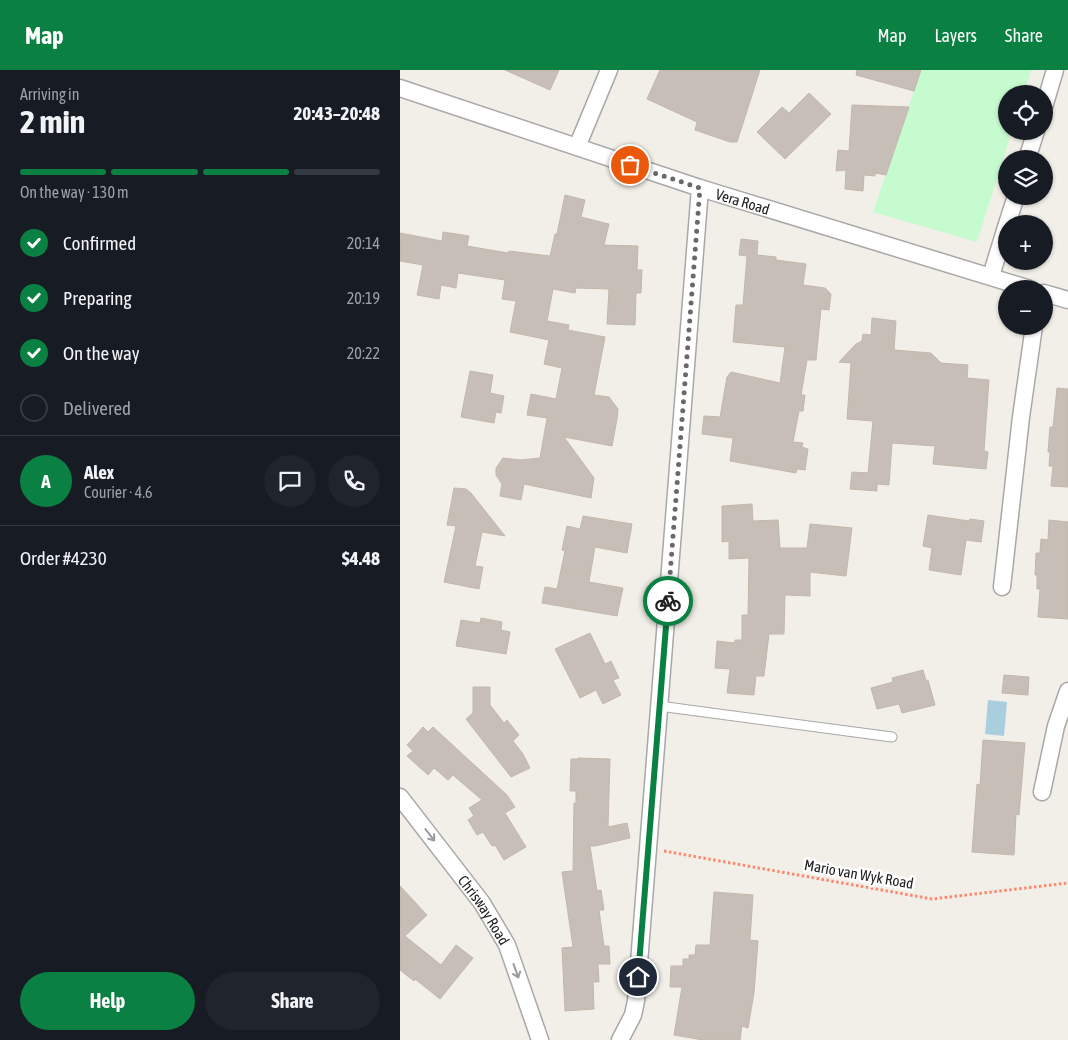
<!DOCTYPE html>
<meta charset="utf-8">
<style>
body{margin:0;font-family:"Asap Condensed",sans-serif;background:#20242c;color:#f1f3f6;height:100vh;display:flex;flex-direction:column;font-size:19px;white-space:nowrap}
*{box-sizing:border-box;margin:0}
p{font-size:16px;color:#9ea1a6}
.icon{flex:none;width:28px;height:28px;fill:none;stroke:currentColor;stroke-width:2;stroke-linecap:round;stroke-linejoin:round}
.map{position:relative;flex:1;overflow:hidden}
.details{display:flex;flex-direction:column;background:#171b24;width:400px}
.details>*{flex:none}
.fabs{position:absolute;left:598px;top:15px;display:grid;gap:10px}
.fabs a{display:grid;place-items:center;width:55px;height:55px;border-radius:50%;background:#171b24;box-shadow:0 1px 4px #0004;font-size:25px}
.pin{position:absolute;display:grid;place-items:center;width:42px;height:42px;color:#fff;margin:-21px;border:2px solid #fff;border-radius:50%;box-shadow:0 1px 5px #0007}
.courier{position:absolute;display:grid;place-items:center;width:50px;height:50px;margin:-25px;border:4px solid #0b8043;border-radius:50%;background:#fff;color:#222;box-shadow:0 1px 6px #0007}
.summary em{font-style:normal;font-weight:700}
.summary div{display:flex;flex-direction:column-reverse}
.summary{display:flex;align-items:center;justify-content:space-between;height:85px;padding:0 20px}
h1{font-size:32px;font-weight:700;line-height:38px}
.bar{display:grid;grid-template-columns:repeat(4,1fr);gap:8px 5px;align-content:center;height:60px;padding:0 20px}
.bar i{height:6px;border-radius:4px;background:#363941}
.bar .active{background:#0b8043}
.bar p{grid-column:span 4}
.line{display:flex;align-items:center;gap:12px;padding:0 20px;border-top:1px solid #363941}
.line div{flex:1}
.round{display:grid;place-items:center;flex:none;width:52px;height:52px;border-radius:26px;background:#20242c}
ol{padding:0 20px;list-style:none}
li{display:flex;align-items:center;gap:15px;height:55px}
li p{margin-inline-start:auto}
li .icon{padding:5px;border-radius:50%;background:#0b8043;color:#fff;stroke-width:4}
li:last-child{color:#9ea1a6}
li i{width:28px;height:28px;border:2px solid #363941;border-radius:50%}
.cta{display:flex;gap:10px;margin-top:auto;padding:10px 20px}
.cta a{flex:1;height:58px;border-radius:30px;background:#0b8043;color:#fff;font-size:20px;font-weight:700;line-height:58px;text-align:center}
.cta a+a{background:#20242c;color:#f1f3f6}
header{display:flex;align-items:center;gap:30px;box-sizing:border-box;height:70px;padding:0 25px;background:#0b8043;color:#fff}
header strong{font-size:24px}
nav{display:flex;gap:28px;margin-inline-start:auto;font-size:18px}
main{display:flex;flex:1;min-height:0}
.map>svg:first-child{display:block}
.park{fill:#c6fbcf}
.water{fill:#a9cfdf}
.building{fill:#c7bfb7;stroke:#c4b7aa}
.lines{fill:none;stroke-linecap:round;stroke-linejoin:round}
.service-casing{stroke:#a8a8a8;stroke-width:11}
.minor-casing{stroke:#a8a8a8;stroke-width:19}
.path{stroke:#fc896f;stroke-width:3;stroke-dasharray:2.5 2.5;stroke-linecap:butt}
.service{stroke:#fff;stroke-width:9}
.minor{stroke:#fff;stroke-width:16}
.oneway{stroke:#9b9b9b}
.done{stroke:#6a6967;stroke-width:5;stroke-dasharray:0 9}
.route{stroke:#0b8043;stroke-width:6}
.labels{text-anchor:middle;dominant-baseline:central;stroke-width:5;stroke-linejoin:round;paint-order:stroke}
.street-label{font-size:15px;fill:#212121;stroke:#fff}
</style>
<header>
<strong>Map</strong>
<nav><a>Map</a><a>Layers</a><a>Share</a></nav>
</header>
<main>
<section class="details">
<div class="summary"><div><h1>2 min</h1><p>Arriving in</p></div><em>20:43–20:48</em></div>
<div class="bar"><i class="active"></i><i class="active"></i><i class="active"></i><i></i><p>On the way · 130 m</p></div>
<ol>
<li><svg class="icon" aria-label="check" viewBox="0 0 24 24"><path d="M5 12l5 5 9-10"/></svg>Confirmed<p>20:14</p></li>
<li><svg class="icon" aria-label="check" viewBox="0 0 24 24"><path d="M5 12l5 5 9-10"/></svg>Preparing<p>20:19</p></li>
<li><svg class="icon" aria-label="check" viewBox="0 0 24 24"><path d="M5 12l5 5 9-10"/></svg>On the way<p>20:22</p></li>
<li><i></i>Delivered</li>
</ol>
<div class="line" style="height:90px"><b class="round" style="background:#0b8043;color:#fff">A</b><div><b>Alex</b><p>Courier · 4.6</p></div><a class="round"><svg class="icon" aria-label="chat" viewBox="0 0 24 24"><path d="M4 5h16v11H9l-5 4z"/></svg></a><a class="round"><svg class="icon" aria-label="phone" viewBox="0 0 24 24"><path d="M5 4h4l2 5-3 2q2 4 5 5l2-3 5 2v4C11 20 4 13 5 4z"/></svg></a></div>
<div class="line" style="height:65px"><div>Order #4230</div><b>$4.48</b></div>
<div class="cta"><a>Help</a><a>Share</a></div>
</section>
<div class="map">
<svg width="668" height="970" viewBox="0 0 668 970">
<rect width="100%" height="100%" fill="#f2efe8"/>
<path class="park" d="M 521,0 L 631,0 L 624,24 L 606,24 L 606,61 L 612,61 L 577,172 L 473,142 Z"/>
<path class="water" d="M 588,630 L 607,632 L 604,666 L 585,664 Z"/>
<g class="building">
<path d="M 105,0 L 159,0 L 150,20 Z"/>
<path d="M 260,0 L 360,0 L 337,72 L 330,72 L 295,60 L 297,52 L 247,29 Z"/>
<path d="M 457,0 L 521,0 L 514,21 L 456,5 Z"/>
<path d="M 409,23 L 431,44 L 385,89 L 357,62 L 382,37 L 389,43 Z"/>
<path d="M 452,35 L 509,37 L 486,105 L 475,103 L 475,106 L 464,105 L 463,121 L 445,119 L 446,100 L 436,101 L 438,80 L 449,81 Z"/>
<path d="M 165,125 L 185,130 L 181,147 L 209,154 L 204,175 L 238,176 L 237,200 L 242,200 L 241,223 L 236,223 L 235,255 L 207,254 L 209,219 L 176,218 L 175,223 L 153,219 L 147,251 L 169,255 L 168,260 L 205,267 L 194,325 L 209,327 L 218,339 L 217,349 L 212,376 L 164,367 L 194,408 L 191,428 L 124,414 L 121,430 L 100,426 L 102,414 L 96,405 L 96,398 L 103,388 L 121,390 L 140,388 L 147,348 L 127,345 L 131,324 L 156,329 L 162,298 L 144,294 L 149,270 L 110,262 L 116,231 L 102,229 L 105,210 L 58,203 L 56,218 L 41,215 L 39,229 L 17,225 L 23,195 L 0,191 L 0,163 L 42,171 L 43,162 L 69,166 L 67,176 L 108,183 L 109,181 L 150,186 L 155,164 L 157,164 Z"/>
<path d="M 341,169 L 358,171 L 357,185 L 376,187 L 376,190 L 406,194 L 403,215 L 425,218 L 431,224 L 429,240 L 421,239 L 416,290 L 407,290 L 401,325 L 405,325 L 403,341 L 399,341 L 393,372 L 403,373 L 402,377 L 408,379 L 405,400 L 397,399 L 396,403 L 330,391 L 333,368 L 302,364 L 304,346 L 320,347 L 327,307 L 331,302 L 380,313 L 385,277 L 333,272 L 336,235 L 343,235 L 347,186 L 339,185 Z"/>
<path d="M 472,248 L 496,251 L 494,280 L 531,283 L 541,293 L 568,295 L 567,308 L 589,310 L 584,381 L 588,382 L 586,399 L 533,394 L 535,376 L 492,373 L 489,415 L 477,414 L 477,421 L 450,419 L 452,402 L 468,403 L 473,351 L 447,349 L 451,293 L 439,292 L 456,274 L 462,271 L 463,264 L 471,265 Z"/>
<path d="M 70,301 L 93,305 L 90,323 L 104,326 L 101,343 L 96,342 L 94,353 L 61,347 Z"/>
<path d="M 657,318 L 668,319 L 668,417 L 651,416 L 653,396 L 649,396 L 650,382 L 648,382 L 650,357 L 653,357 Z"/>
<path d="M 54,418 L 66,419 L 71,423 L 105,466 L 82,462 L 75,496 L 83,497 L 79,519 L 44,512 L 56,456 L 47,455 Z"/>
<path d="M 352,434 L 353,451 L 378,450 L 380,478 L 407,478 L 410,454 L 452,458 L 446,506 L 410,502 L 410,526 L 385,525 L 384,564 L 369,564 L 364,606 L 356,606 L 354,625 L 327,623 L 330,599 L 315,598 L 317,571 L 335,573 L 335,570 L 342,570 L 342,545 L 348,545 L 349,488 L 329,489 L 329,471 L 322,472 L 322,436 Z"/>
<path d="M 528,445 L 569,451 L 570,449 L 584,451 L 581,472 L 566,470 L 561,505 L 529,500 L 532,478 L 523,476 Z"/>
<path d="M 183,446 L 232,454 L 227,483 L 195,477 L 189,512 L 223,518 L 217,546 L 142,533 L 145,517 L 157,519 L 165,481 L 162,480 L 167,456 L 180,459 Z"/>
<path d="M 649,450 L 668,452 L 668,549 L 638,547 L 640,519 L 637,519 L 637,505 L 635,505 L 636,483 L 640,483 L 641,469 L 648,470 Z"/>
<path d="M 81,548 L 102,552 L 101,560 L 110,562 L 106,584 L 56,576 L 61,550 L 80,553 Z"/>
<path d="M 190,563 L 205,594 L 211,591 L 219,608 L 213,610 L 221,625 L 203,634 L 196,620 L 180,628 L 155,579 Z"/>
<path d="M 523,600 L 526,611 L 528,610 L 535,635 L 502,643 L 499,634 L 477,639 L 471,618 L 493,612 L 492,608 Z"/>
<path d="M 604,605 L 629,607 L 628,625 L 602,623 Z"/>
<path d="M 73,617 L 90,617 L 90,635 L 104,653 L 107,650 L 119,665 L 113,671 L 123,684 L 130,698 L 111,707 L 66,649 L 73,643 Z"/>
<path d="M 23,657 L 28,662 L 33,657 L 107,725 L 115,737 L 105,743 L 126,777 L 104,790 L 95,775 L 92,776 L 83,762 L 77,765 L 68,750 L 74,746 L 69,738 L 82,730 L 53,705 L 48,710 L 34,698 L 28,705 L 7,686 L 13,681 L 7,675 Z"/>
<path d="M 583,670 L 625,673 L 619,745 L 616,744 L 614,785 L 572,782 L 577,714 L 580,715 Z"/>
<path d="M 178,688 L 210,689 L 208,757 L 227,753 L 230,768 L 195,776 L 190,776 L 197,821 L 201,820 L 204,840 L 199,840 L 204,876 L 209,876 L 210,894 L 198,894 L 199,912 L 193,912 L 194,939 L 165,941 L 162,878 L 173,877 L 162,802 L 173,801 L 174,733 L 176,733 L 176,721 L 170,721 L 171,689 L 178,689 Z"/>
<path d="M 0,816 L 27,845 L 5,866 L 41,895 L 56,875 L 73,888 L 40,929 L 15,909 L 14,911 L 0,900 Z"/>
<path d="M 314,822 L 353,825 L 350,870 L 358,871 L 354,923 L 348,958 L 342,956 L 340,970 L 303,970 L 274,965 L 282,917 L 270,917 L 271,896 L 283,896 L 283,889 L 289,889 L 289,885 L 295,885 L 296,875 L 310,875 Z"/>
</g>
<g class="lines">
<defs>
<path id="service" d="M 259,636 L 492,667"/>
<g id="minor">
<path id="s1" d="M 0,18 L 300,118 L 630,219"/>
<path d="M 644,37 L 655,0"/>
<path d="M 177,77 L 209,0"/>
<path d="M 627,89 L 636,61"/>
<path d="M 607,154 L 616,126"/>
<path d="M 591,206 L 606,157"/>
<path d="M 644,223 L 668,230"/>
<path d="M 602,517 L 621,347 L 634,256"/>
<path d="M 642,722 L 656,656 L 668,621"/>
<path id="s2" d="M 0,727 L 82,833 L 107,875 L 140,970"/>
<path d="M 220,970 L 233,945 L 236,931 L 300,118"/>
</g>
</defs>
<use href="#service" class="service-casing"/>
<use href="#minor" class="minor-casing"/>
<path class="path" d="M 264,781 L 532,829 L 668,813"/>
<use href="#service" class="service"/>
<use href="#minor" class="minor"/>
</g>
<defs><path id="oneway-shaft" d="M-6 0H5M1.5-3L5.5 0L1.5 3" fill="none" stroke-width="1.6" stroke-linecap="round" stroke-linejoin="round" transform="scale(1.25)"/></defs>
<g class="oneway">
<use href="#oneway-shaft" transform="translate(30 765) rotate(52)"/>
<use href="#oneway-shaft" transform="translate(116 901) rotate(70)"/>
</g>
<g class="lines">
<path class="done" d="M 230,95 L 300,118 L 268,531"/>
<path class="route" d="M 238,907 L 268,531"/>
</g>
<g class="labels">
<g class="street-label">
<text stroke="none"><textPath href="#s1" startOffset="361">Vera Road</textPath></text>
<text transform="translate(459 804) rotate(10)">Mario van Wyk Road</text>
<text stroke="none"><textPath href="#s2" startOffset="141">Chrisway Road</textPath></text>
</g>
</g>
</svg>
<div class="fabs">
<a><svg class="icon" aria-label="locate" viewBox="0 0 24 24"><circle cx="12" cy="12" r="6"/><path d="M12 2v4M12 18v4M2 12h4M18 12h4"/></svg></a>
<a><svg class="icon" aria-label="layers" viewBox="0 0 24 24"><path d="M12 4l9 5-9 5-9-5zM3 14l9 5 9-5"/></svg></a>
<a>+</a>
<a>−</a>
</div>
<div class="pin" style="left:230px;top:95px;background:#ea580c"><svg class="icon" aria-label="bag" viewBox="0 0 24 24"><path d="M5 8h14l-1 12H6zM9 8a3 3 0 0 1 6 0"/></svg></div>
<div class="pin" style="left:238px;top:907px;background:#1f2937"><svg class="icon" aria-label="home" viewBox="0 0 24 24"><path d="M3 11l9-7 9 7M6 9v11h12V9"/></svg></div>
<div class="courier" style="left:268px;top:531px"><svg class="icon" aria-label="bike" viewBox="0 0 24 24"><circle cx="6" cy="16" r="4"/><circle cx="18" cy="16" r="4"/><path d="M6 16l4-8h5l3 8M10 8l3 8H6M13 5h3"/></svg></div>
</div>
</main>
